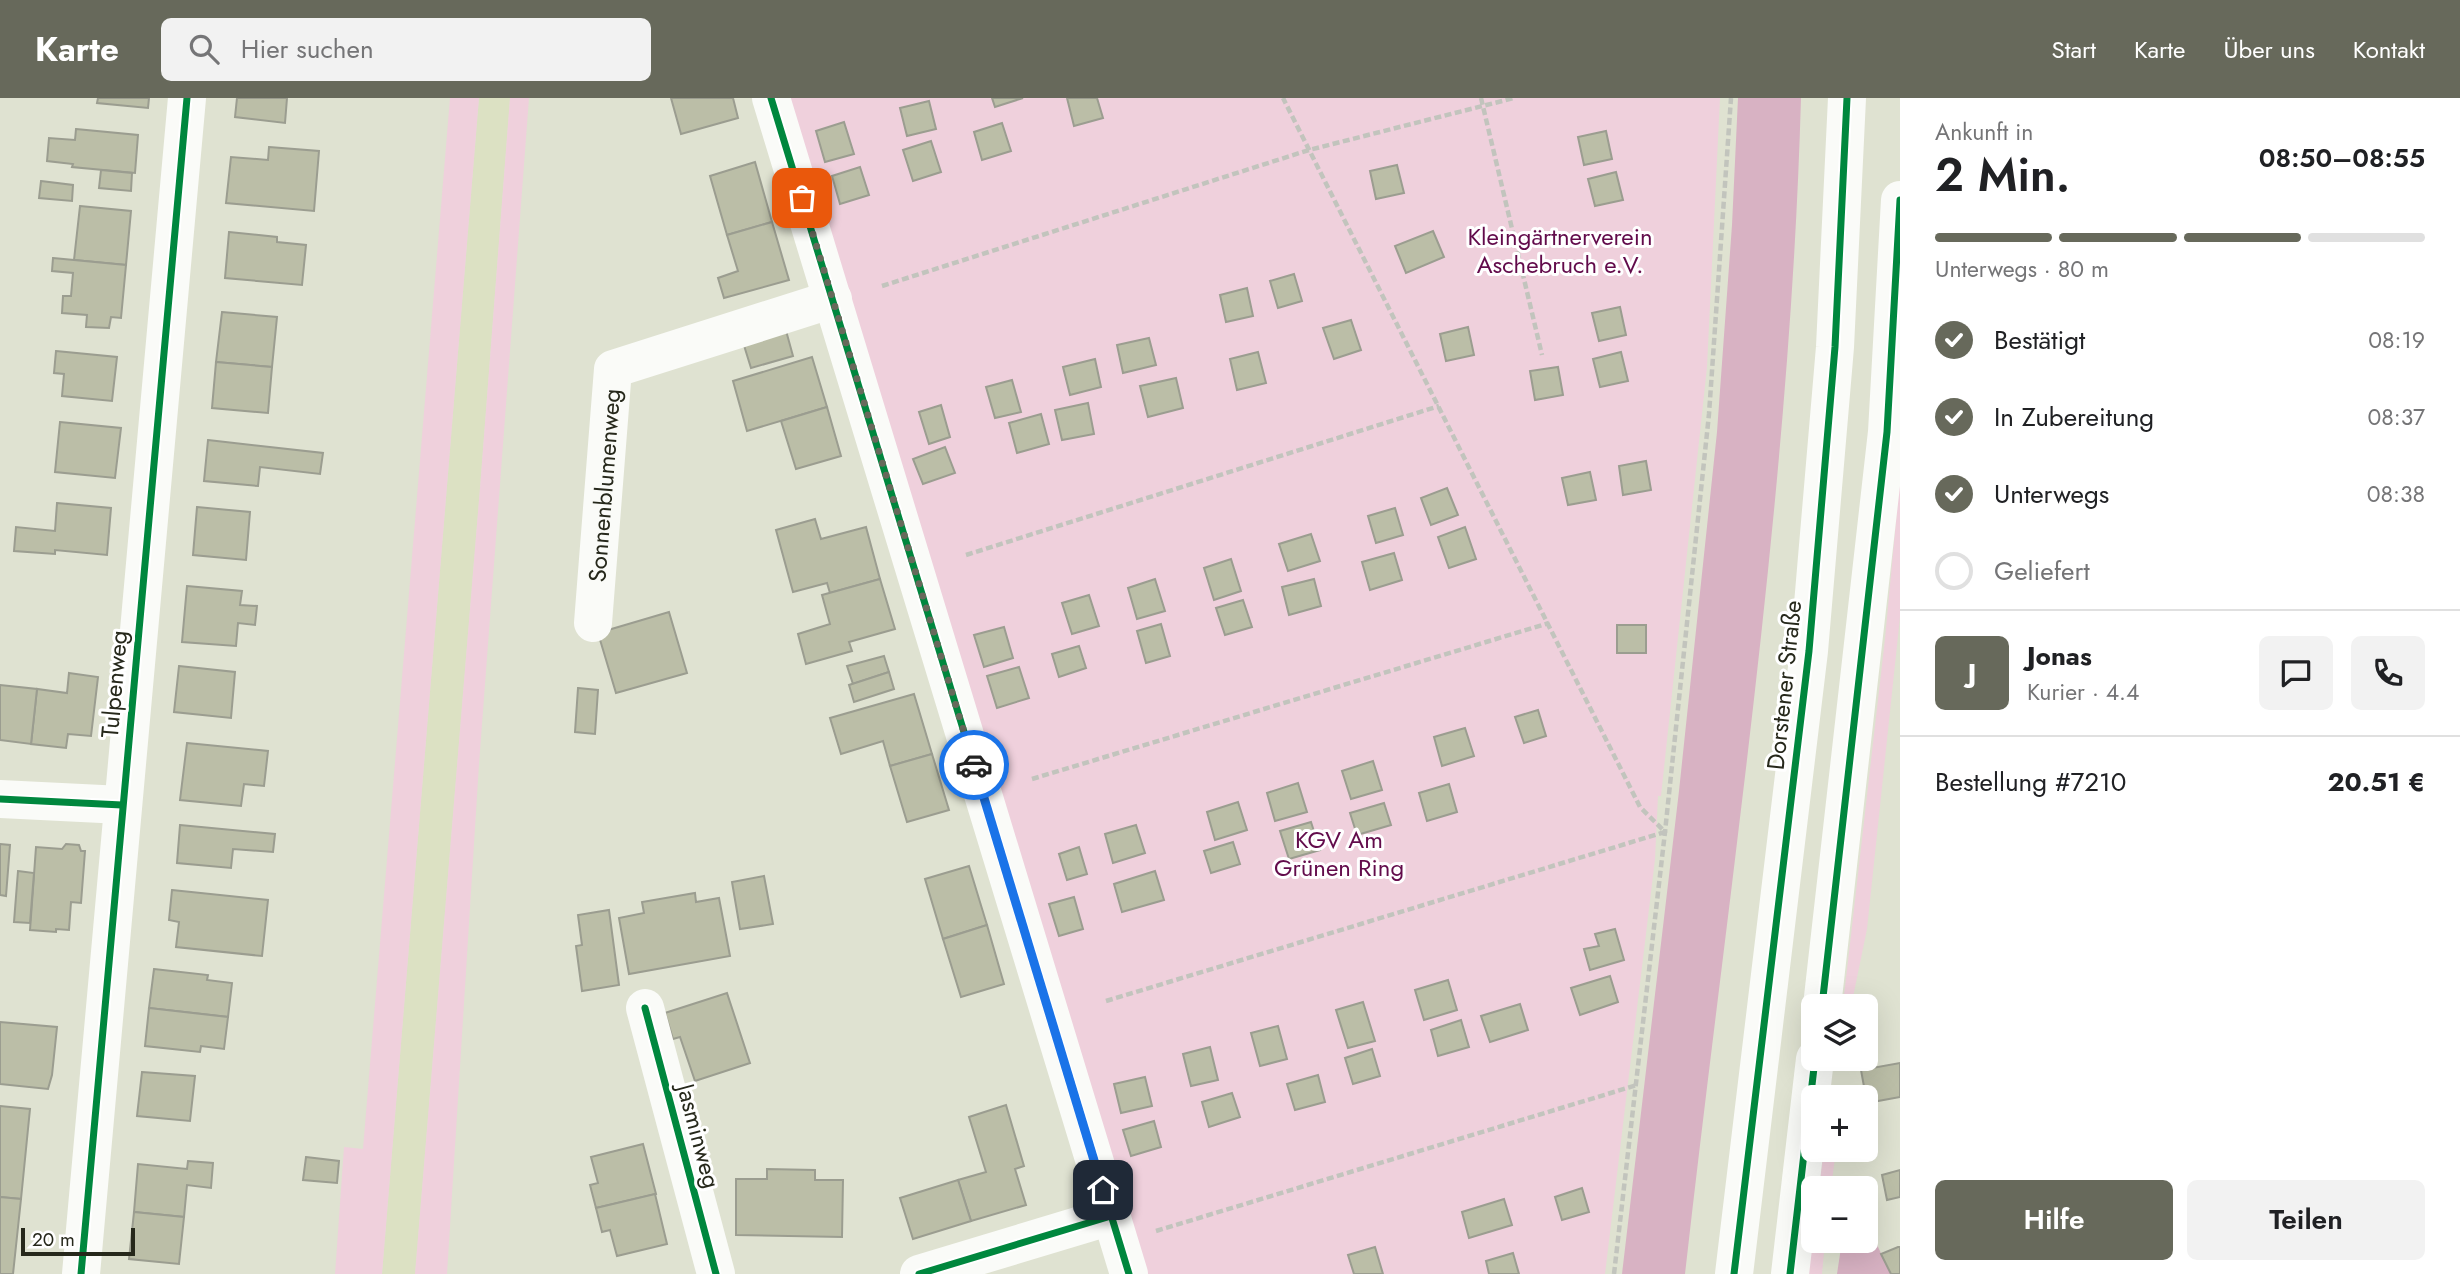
<!DOCTYPE html>
<html lang="de">
<meta charset="utf-8">
<style>
body{margin:0;font-family:Jost,sans-serif;background:#f2f2f2;color:#202124;height:100vh;display:flex;flex-direction:column;font-size:26px;white-space:nowrap}
*{box-sizing:border-box;margin:0}
p{font-size:23px;color:#757577}
.icon{flex:none;width:38px;height:38px;fill:none;stroke:currentColor;stroke-width:2;stroke-linecap:round;stroke-linejoin:round}
.map{position:relative;flex:1;overflow:hidden}
.side{display:flex;flex-direction:column;background:#fff;width:560px}
.side>*{flex:none}
.fabs{position:absolute;left:1801px;top:896px;display:grid;gap:14px}
.fabs a{display:grid;place-items:center;width:77px;height:77px;border-radius:10px;background:#fff;box-shadow:0 7px 28px #0002;font-size:35px}
.scale{position:absolute;left:21px;bottom:18px;width:114px;box-sizing:border-box;padding-left:7px;border:4px solid #26281b;border-top:0;font-size:19px;line-height:24px;white-space:nowrap;color:#26281b;-webkit-text-stroke:5px #fff;paint-order:stroke}
.pin{position:absolute;display:grid;place-items:center;width:60px;height:60px;color:#fff;margin:-30px;border-radius:14px;box-shadow:0 4px 10px #0006}
.courier{position:absolute;display:grid;place-items:center;width:70px;height:70px;margin:-35px;border:5px solid #1a73e8;border-radius:50%;background:#fff;color:#222;box-shadow:0 2px 9px #0007}
.headline em{font-style:normal;font-weight:600}
.headline div{display:flex;flex-direction:column-reverse}
.headline{display:flex;align-items:center;justify-content:space-between;height:119px;padding:0 35px}
h1{font-size:46px;font-weight:600;line-height:52px}
.bar{display:grid;grid-template-columns:repeat(4,1fr);gap:10px 7px;align-content:center;height:84px;padding:0 35px}
.bar i{height:9px;border-radius:5px;background:#e0e0e0}
.bar .current{background:#67695b}
.bar p{grid-column:span 4}
.line{display:flex;align-items:center;gap:18px;padding:0 35px;border-top:2px solid #e0e0e0}
.line div{flex:1}
.round{display:grid;place-items:center;flex:none;width:74px;height:74px;border-radius:10px;background:#f2f2f2}
ol{padding:0 35px;list-style:none}
li{display:flex;align-items:center;gap:21px;height:77px}
li p{margin-inline-start:auto}
li .icon{padding:7px;border-radius:50%;background:#67695b;color:#fff;stroke-width:4}
li:last-child{color:#757577}
li i{width:38px;height:38px;border:4px solid #e0e0e0;border-radius:50%}
.action{display:flex;gap:14px;margin-top:auto;padding:14px 35px}
.action a{flex:1;height:80px;border-radius:10px;background:#67695b;color:#fff;font-size:28px;font-weight:600;line-height:80px;text-align:center}
.action a+a{background:#f2f2f2;color:#202124}
header{display:flex;align-items:center;gap:42px;box-sizing:border-box;height:98px;padding:0 35px;background:#67695b;color:#fff}
header strong{font-size:33px}
nav{display:flex;gap:38px;margin-inline-start:auto;font-size:24px}
.search{width:490px;height:63px;background:#f2f2f2;display:flex;align-items:center;gap:18px;box-sizing:border-box;padding:0 24px;border-radius:10px;color:#757577;font-size:26px}
main{display:flex;flex:1;min-height:0}
.map>svg:first-child{display:block}
.built{fill:#dce1c3}
.green{fill:#efd0dc}
.forest{fill:#d8b2c3}
.building{fill:#bbbea7;stroke:#9b9d90;stroke-width:2}
.lines{fill:none;stroke-linecap:round;stroke-linejoin:round}
.path{stroke:#c2c4bd;stroke-width:4.5;stroke-dasharray:7 3.5;stroke-linecap:butt}
.minor{stroke:#fafbf8;stroke-width:38}
.major{stroke:#fafbf8;stroke-width:38}
.cycleway-casing{stroke:#fff;stroke-width:11}
.cycleway{stroke:#00873e;stroke-width:7}
.done{stroke:#67695b;stroke-width:7;stroke-dasharray:0 12.6}
.route{stroke:#1a73e8;stroke-width:9}
.labels{text-anchor:middle;dominant-baseline:central;stroke-width:6;stroke-linejoin:round;paint-order:stroke}
.park-label{font-size:24px;fill:#620b4b;stroke:#fff}
.street-label{font-size:24px;fill:#26281b;stroke:#fff}
</style>
<header>
<strong>Karte</strong>
<div class="search"><svg class="icon" aria-label="search" viewBox="0 0 24 24"><circle cx="10" cy="10" r="6"/><path d="M15 15l6 6"/></svg>Hier suchen</div>
<nav><a>Start</a><a>Karte</a><a>Über uns</a><a>Kontakt</a></nav>
</header>
<main>
<div class="map">
<svg width="1900" height="1176" viewBox="0 0 1900 1176">
<rect width="100%" height="100%" fill="#dfe2d1"/>
<path class="built" d="M 479,0 L 510,0 L 480,390 L 415,1176 L 382,1176 Z"/>
<g class="green">
<path d="M 450,0 L 479,0 L 382,1176 L 335,1176 L 344,1049 L 363,1051 Z"/>
<path d="M 510,0 L 529,0 L 479,666 L 447,1176 L 415,1176 L 480,390 Z"/>
<path d="M 783,0 L 1720,0 L 1707,269 L 1661,698 L 1658,698 L 1655,761 L 1605,1176 L 1140,1176 Z"/>
<path d="M 1900,380 L 1900,519 L 1867,831 L 1853,899 L 1844,898 L 1885,541 Z"/>
<path d="M 1824,1052 L 1836,1052 L 1831,1090 L 1819,1090 Z"/>
<path d="M 1813,1143 L 1825,1143 L 1822,1176 L 1808,1176 Z"/>
</g>
<g class="forest">
<path d="M 1738,0 L 1801,0 C 1790,395 1729,784 1685,1176 L 1622,1176 L 1679,693 L 1717,334 L 1732,127 Z"/>
<path d="M 1866,1124 L 1891,1176 L 1837,1176 L 1842,1143 L 1866,1143 Z"/>
</g>
<g class="building">
<path d="M 98,0 L 149,0 L 148,10 L 97,5 Z"/>
<path d="M 237,0 L 287,0 L 285,25 L 235,19 Z"/>
<path d="M 671,0 L 733,0 L 738,20 L 681,36 Z"/>
<path d="M 992,0 L 1023,0 L 995,9 Z"/>
<path d="M 1067,0 L 1097,0 L 1103,20 L 1074,28 Z"/>
<path d="M 929,3 L 936,31 L 907,38 L 900,10 Z"/>
<path d="M 844,24 L 854,56 L 825,64 L 816,33 Z"/>
<path d="M 1002,25 L 1011,53 L 982,62 L 974,34 Z"/>
<path d="M 76,31 L 138,37 L 135,75 L 72,69 L 73,66 L 47,63 L 49,40 L 75,42 Z"/>
<path d="M 1606,33 L 1612,61 L 1584,67 L 1578,39 Z"/>
<path d="M 931,43 L 941,74 L 913,83 L 903,52 Z"/>
<path d="M 269,49 L 319,53 L 314,113 L 226,105 L 231,59 L 268,62 Z"/>
<path d="M 755,64 L 772,124 L 727,137 L 710,78 Z"/>
<path d="M 1397,67 L 1404,95 L 1376,101 L 1370,73 Z"/>
<path d="M 860,69 L 869,97 L 840,106 L 832,78 Z"/>
<path d="M 101,72 L 132,75 L 131,93 L 99,90 Z"/>
<path d="M 1616,74 L 1623,102 L 1595,108 L 1588,81 Z"/>
<path d="M 41,83 L 73,87 L 72,103 L 39,100 Z"/>
<path d="M 80,108 L 131,113 L 126,167 L 74,162 Z"/>
<path d="M 772,124 L 789,182 L 724,200 L 718,180 L 738,173 L 727,137 Z"/>
<path d="M 1433,133 L 1444,159 L 1406,175 L 1395,148 Z"/>
<path d="M 229,134 L 277,139 L 277,144 L 306,147 L 302,187 L 225,180 Z"/>
<path d="M 53,160 L 126,167 L 121,220 L 111,219 L 109,230 L 86,229 L 87,217 L 62,215 L 63,198 L 71,198 L 73,175 L 52,173 Z"/>
<path d="M 1294,176 L 1302,203 L 1278,210 L 1270,183 Z"/>
<path d="M 1247,190 L 1253,218 L 1226,224 L 1220,197 Z"/>
<path d="M 1620,209 L 1626,237 L 1599,243 L 1592,215 Z"/>
<path d="M 222,214 L 277,219 L 272,269 L 216,264 Z"/>
<path d="M 1351,222 L 1361,252 L 1334,261 L 1323,230 Z"/>
<path d="M 785,229 L 793,258 L 751,270 L 742,241 Z"/>
<path d="M 1468,229 L 1474,257 L 1446,263 L 1440,236 Z"/>
<path d="M 1149,240 L 1156,267 L 1123,275 L 1117,247 Z"/>
<path d="M 56,253 L 117,259 L 112,303 L 62,298 L 64,276 L 54,275 Z"/>
<path d="M 1258,254 L 1266,285 L 1237,292 L 1230,261 Z"/>
<path d="M 1621,254 L 1628,283 L 1600,289 L 1593,261 Z"/>
<path d="M 812,259 L 827,309 L 747,333 L 733,283 Z"/>
<path d="M 1095,261 L 1101,289 L 1070,297 L 1063,269 Z"/>
<path d="M 216,264 L 272,269 L 268,315 L 212,310 Z"/>
<path d="M 1558,269 L 1563,297 L 1535,302 L 1530,273 Z"/>
<path d="M 1176,280 L 1183,310 L 1148,319 L 1140,288 Z"/>
<path d="M 1012,282 L 1021,314 L 995,320 L 986,289 Z"/>
<path d="M 1088,305 L 1094,336 L 1062,342 L 1055,312 Z"/>
<path d="M 941,307 L 950,339 L 929,346 L 919,314 Z"/>
<path d="M 827,309 L 841,358 L 796,371 L 781,323 Z"/>
<path d="M 1041,316 L 1049,346 L 1017,355 L 1009,325 Z"/>
<path d="M 60,324 L 121,330 L 115,380 L 55,374 Z"/>
<path d="M 208,342 L 323,355 L 320,376 L 260,369 L 258,388 L 204,383 Z"/>
<path d="M 945,349 L 955,375 L 923,386 L 913,361 Z"/>
<path d="M 1646,363 L 1651,392 L 1623,397 L 1619,368 Z"/>
<path d="M 1590,374 L 1596,402 L 1568,407 L 1562,380 Z"/>
<path d="M 1447,390 L 1458,417 L 1431,427 L 1421,400 Z"/>
<path d="M 57,405 L 111,410 L 107,457 L 55,452 L 55,456 L 14,453 L 16,429 L 55,433 Z"/>
<path d="M 197,409 L 250,414 L 246,462 L 193,457 Z"/>
<path d="M 1395,410 L 1403,437 L 1376,445 L 1368,418 Z"/>
<path d="M 815,421 L 821,441 L 866,429 L 880,481 L 830,495 L 827,485 L 793,494 L 776,432 Z"/>
<path d="M 1465,429 L 1476,461 L 1449,470 L 1438,439 Z"/>
<path d="M 1311,436 L 1320,463 L 1288,473 L 1279,446 Z"/>
<path d="M 1394,455 L 1402,482 L 1370,492 L 1362,464 Z"/>
<path d="M 1231,461 L 1241,493 L 1214,502 L 1204,470 Z"/>
<path d="M 880,481 L 895,531 L 849,544 L 852,553 L 806,566 L 798,536 L 830,526 L 822,497 Z"/>
<path d="M 1155,481 L 1165,513 L 1137,521 L 1128,490 Z"/>
<path d="M 1314,481 L 1321,508 L 1289,517 L 1282,489 Z"/>
<path d="M 187,488 L 242,493 L 240,507 L 257,508 L 255,527 L 238,525 L 236,548 L 182,544 Z"/>
<path d="M 1089,497 L 1099,528 L 1072,536 L 1062,505 Z"/>
<path d="M 1243,502 L 1252,529 L 1225,537 L 1216,510 Z"/>
<path d="M 669,514 L 687,575 L 616,595 L 598,535 Z"/>
<path d="M 1161,526 L 1170,558 L 1146,565 L 1137,533 Z"/>
<rect x="1617" y="527" width="29" height="28"/>
<path d="M 1004,529 L 1013,560 L 984,569 L 974,537 Z"/>
<path d="M 1079,548 L 1086,570 L 1059,579 L 1052,556 Z"/>
<path d="M 884,558 L 889,574 L 853,586 L 847,568 Z"/>
<path d="M 179,568 L 235,574 L 231,620 L 174,614 Z"/>
<path d="M 1019,569 L 1029,600 L 997,610 L 987,578 Z"/>
<path d="M 889,574 L 894,591 L 854,604 L 849,587 Z"/>
<path d="M 69,575 L 98,579 L 91,638 L 68,636 L 66,650 L 31,646 L 37,591 L 67,595 Z"/>
<path d="M 0,587 L 37,591 L 31,646 L 0,642 Z"/>
<path d="M 578,590 L 598,592 L 595,636 L 575,634 Z"/>
<path d="M 914,596 L 932,656 L 890,668 L 883,643 L 841,656 L 830,620 Z"/>
<path d="M 1538,612 L 1546,638 L 1524,645 L 1515,619 Z"/>
<path d="M 1465,630 L 1474,658 L 1442,668 L 1434,639 Z"/>
<path d="M 187,645 L 268,653 L 264,688 L 244,686 L 241,708 L 180,702 Z"/>
<path d="M 932,656 L 949,712 L 907,724 L 890,668 Z"/>
<path d="M 1373,663 L 1382,692 L 1351,701 L 1342,673 Z"/>
<path d="M 1298,685 L 1307,714 L 1275,723 L 1267,695 Z"/>
<path d="M 1449,686 L 1457,714 L 1427,723 L 1419,695 Z"/>
<path d="M 1238,704 L 1247,732 L 1215,742 L 1207,714 Z"/>
<path d="M 1384,705 L 1391,727 L 1357,737 L 1350,715 Z"/>
<path d="M 1311,724 L 1320,752 L 1289,761 L 1280,733 Z"/>
<path d="M 180,727 L 275,736 L 273,754 L 233,751 L 231,770 L 177,765 Z"/>
<path d="M 1136,727 L 1145,755 L 1113,765 L 1105,736 Z"/>
<path d="M 1233,744 L 1240,766 L 1211,775 L 1204,753 Z"/>
<path d="M 0,746 L 10,747 L 6,798 L 0,797 Z"/>
<path d="M 66,746 L 79,747 L 81,753 L 85,753 L 81,805 L 71,804 L 69,832 L 56,831 L 56,834 L 30,832 L 36,749 L 62,751 Z"/>
<path d="M 1079,749 L 1087,776 L 1067,782 L 1059,756 Z"/>
<path d="M 969,768 L 987,827 L 943,841 L 925,781 Z"/>
<path d="M 18,773 L 34,775 L 30,825 L 14,824 Z"/>
<path d="M 1155,773 L 1164,802 L 1122,814 L 1114,786 Z"/>
<path d="M 764,778 L 773,826 L 740,831 L 732,784 Z"/>
<path d="M 172,792 L 268,802 L 262,858 L 176,849 L 179,824 L 169,822 Z"/>
<path d="M 695,795 L 696,804 L 719,800 L 730,858 L 629,876 L 619,820 L 644,815 L 642,804 Z"/>
<path d="M 1074,799 L 1083,831 L 1059,838 L 1049,806 Z"/>
<path d="M 609,812 L 619,887 L 582,893 L 576,848 L 582,847 L 578,817 Z"/>
<path d="M 987,827 L 1004,886 L 961,899 L 943,841 Z"/>
<path d="M 1615,831 L 1624,862 L 1590,872 L 1584,851 L 1599,848 L 1595,836 Z"/>
<path d="M 154,871 L 208,877 L 207,882 L 232,885 L 228,919 L 149,910 Z"/>
<path d="M 1610,878 L 1618,904 L 1580,917 L 1571,890 Z"/>
<path d="M 1448,882 L 1457,912 L 1424,922 L 1415,892 Z"/>
<path d="M 727,895 L 750,965 L 695,983 L 680,939 L 673,941 L 665,915 Z"/>
<path d="M 1363,904 L 1375,943 L 1348,950 L 1336,912 Z"/>
<path d="M 1520,906 L 1528,932 L 1490,944 L 1481,918 Z"/>
<path d="M 149,910 L 228,919 L 224,951 L 201,948 L 200,954 L 145,948 Z"/>
<path d="M 1461,922 L 1469,949 L 1438,958 L 1431,932 Z"/>
<path d="M 0,924 L 57,929 L 52,977 L 48,991 L 0,986 Z"/>
<path d="M 1278,928 L 1287,961 L 1260,968 L 1251,935 Z"/>
<path d="M 1210,949 L 1218,982 L 1191,988 L 1183,956 Z"/>
<path d="M 1372,951 L 1380,978 L 1353,986 L 1345,960 Z"/>
<path d="M 1900,965 L 1900,999 L 1867,1005 L 1861,972 Z"/>
<path d="M 142,974 L 195,978 L 190,1023 L 137,1018 Z"/>
<path d="M 1318,977 L 1325,1004 L 1295,1012 L 1287,986 Z"/>
<path d="M 1145,979 L 1152,1008 L 1121,1015 L 1114,986 Z"/>
<path d="M 1232,995 L 1240,1019 L 1209,1029 L 1202,1004 Z"/>
<path d="M 1006,1007 L 1024,1068 L 1015,1071 L 1026,1107 L 971,1123 L 958,1082 L 986,1074 L 969,1019 Z"/>
<path d="M 0,1008 L 30,1011 L 21,1101 L 0,1099 Z"/>
<path d="M 1154,1023 L 1161,1049 L 1131,1058 L 1123,1032 Z"/>
<path d="M 643,1046 L 656,1096 L 596,1110 L 590,1087 L 598,1085 L 591,1059 Z"/>
<path d="M 306,1059 L 339,1063 L 337,1085 L 303,1082 Z"/>
<path d="M 188,1063 L 213,1065 L 211,1090 L 187,1087 L 184,1119 L 134,1114 L 138,1066 L 187,1071 Z"/>
<path d="M 767,1071 L 815,1072 L 815,1082 L 843,1082 L 842,1139 L 736,1137 L 736,1081 L 767,1081 Z"/>
<path d="M 1900,1072 L 1900,1099 L 1887,1102 L 1882,1077 Z"/>
<path d="M 958,1082 L 971,1123 L 913,1141 L 900,1100 Z"/>
<path d="M 1582,1090 L 1589,1114 L 1562,1122 L 1555,1099 Z"/>
<path d="M 655,1096 L 667,1146 L 617,1158 L 610,1132 L 602,1134 L 596,1110 Z"/>
<path d="M 0,1099 L 21,1101 L 13,1176 L 0,1176 Z"/>
<path d="M 1504,1101 L 1512,1127 L 1469,1140 L 1462,1114 Z"/>
<path d="M 134,1114 L 184,1119 L 179,1166 L 129,1161 Z"/>
<path d="M 1375,1149 L 1383,1176 L 1354,1176 L 1348,1157 Z"/>
<path d="M 1898,1149 L 1900,1149 L 1900,1176 L 1891,1176 L 1881,1156 Z"/>
<path d="M 1513,1155 L 1519,1176 L 1489,1176 L 1486,1163 Z"/>
</g>
<g class="lines">
<g class="path">
<path d="M 1481,0 L 1542,257"/>
<path d="M 882,188 L 1309,52 L 1514,0"/>
<path d="M 966,457 L 1439,308"/>
<path d="M 1032,681 L 1549,525"/>
<path d="M 1106,903 L 1665,734 L 1640,709 L 1283,0"/>
<path d="M 1156,1133 L 1637,987"/>
<path d="M 1614,1176 L 1665,734 L 1709,316 L 1731,0"/>
</g>
<g class="minor">
<path d="M 771,0 L 1129,1176"/>
<path id="s1" d="M 593,525 L 613,271 L 833,201"/>
<path d="M 0,701 L 122,707"/>
<path d="M 645,910 L 716,1176"/>
<path d="M 81,1176 L 187,0"/>
<path d="M 919,1176 L 1111,1118"/>
</g>
<g class="major">
<path d="M 1822,908 L 1887,334 L 1900,102"/>
<path d="M 1734,1176 L 1809,553 L 1835,249 L 1847,0"/>
<path d="M 1790,1176 L 1815,961"/>
</g>
<defs>
<g id="cycleway">
<path d="M 771,0 L 1129,1176"/>
<path d="M 0,701 L 122,707"/>
<path d="M 1822,908 L 1887,334 L 1900,102"/>
<path d="M 645,910 L 716,1176"/>
<path d="M 81,1176 L 187,0"/>
<path d="M 919,1176 L 1111,1118"/>
<path d="M 1734,1176 L 1809,553 L 1835,249 L 1847,0"/>
<path d="M 1790,1176 L 1815,961"/>
</g>
</defs>
<use href="#cycleway" class="cycleway-casing"/>
<use href="#cycleway" class="cycleway"/>
</g>
<g class="lines">
<path class="done" d="M 802,100 L 974,667"/>
<path class="route" d="M 974,667 L 1103,1092"/>
</g>
<g class="labels">
<g class="park-label">
<text x="1560" y="138">Kleingärtnerverein<tspan x="1560" dy="28">Aschebruch e.V.</tspan></text>
<text x="1339" y="741">KGV Am<tspan x="1339" dy="28">Grünen Ring</tspan></text>
</g>
<g class="street-label">
<text stroke="none"><textPath href="#s1" startOffset="138">Sonnenblumenweg</textPath></text>
<text transform="translate(114 586) rotate(-85)">Tulpenweg</text>
<text transform="translate(1784 587) rotate(-84)">Dorstener Straße</text>
<text transform="translate(699 1038) rotate(75)">Jasminweg</text>
</g>
</g>
</svg>
<div class="fabs">
<a><svg class="icon" aria-label="layers" viewBox="0 0 24 24"><path d="M12 4l9 5-9 5-9-5zM3 14l9 5 9-5"/></svg></a>
<a>+</a>
<a>−</a>
</div>
<div class="scale">20 m</div>
<div class="pin" style="left:802px;top:100px;background:#ea580c"><svg class="icon" aria-label="bag" viewBox="0 0 24 24"><path d="M5 8h14l-1 12H6zM9 8a3 3 0 0 1 6 0"/></svg></div>
<div class="pin" style="left:1103px;top:1092px;background:#1f2937"><svg class="icon" aria-label="home" viewBox="0 0 24 24"><path d="M3 11l9-7 9 7M6 9v11h12V9"/></svg></div>
<div class="courier" style="left:974px;top:667px"><svg class="icon" aria-label="car" viewBox="0 0 24 24"><path d="M5 17H2v-5l4-1 3-4h7l3 4 3 1v5h-3M9 17h6M6 11h13"/><circle cx="7" cy="17" r="2"/><circle cx="17" cy="17" r="2"/></svg></div>
</div>
<section class="side">
<div class="headline"><div><h1>2 Min.</h1><p>Ankunft in</p></div><em>08:50–08:55</em></div>
<div class="bar"><i class="current"></i><i class="current"></i><i class="current"></i><i></i><p>Unterwegs · 80 m</p></div>
<ol>
<li><svg class="icon" aria-label="check" viewBox="0 0 24 24"><path d="M5 12l5 5 9-10"/></svg>Bestätigt<p>08:19</p></li>
<li><svg class="icon" aria-label="check" viewBox="0 0 24 24"><path d="M5 12l5 5 9-10"/></svg>In Zubereitung<p>08:37</p></li>
<li><svg class="icon" aria-label="check" viewBox="0 0 24 24"><path d="M5 12l5 5 9-10"/></svg>Unterwegs<p>08:38</p></li>
<li><i></i>Geliefert</li>
</ol>
<div class="line" style="height:126px"><b class="round" style="background:#67695b;color:#fff">J</b><div><b>Jonas</b><p>Kurier · 4.4</p></div><a class="round"><svg class="icon" aria-label="chat" viewBox="0 0 24 24"><path d="M4 5h16v11H9l-5 4z"/></svg></a><a class="round"><svg class="icon" aria-label="phone" viewBox="0 0 24 24"><path d="M5 4h4l2 5-3 2q2 4 5 5l2-3 5 2v4C11 20 4 13 5 4z"/></svg></a></div>
<div class="line" style="height:91px"><div>Bestellung #7210</div><b>20.51 €</b></div>
<div class="action"><a>Hilfe</a><a>Teilen</a></div>
</section>
</main>
